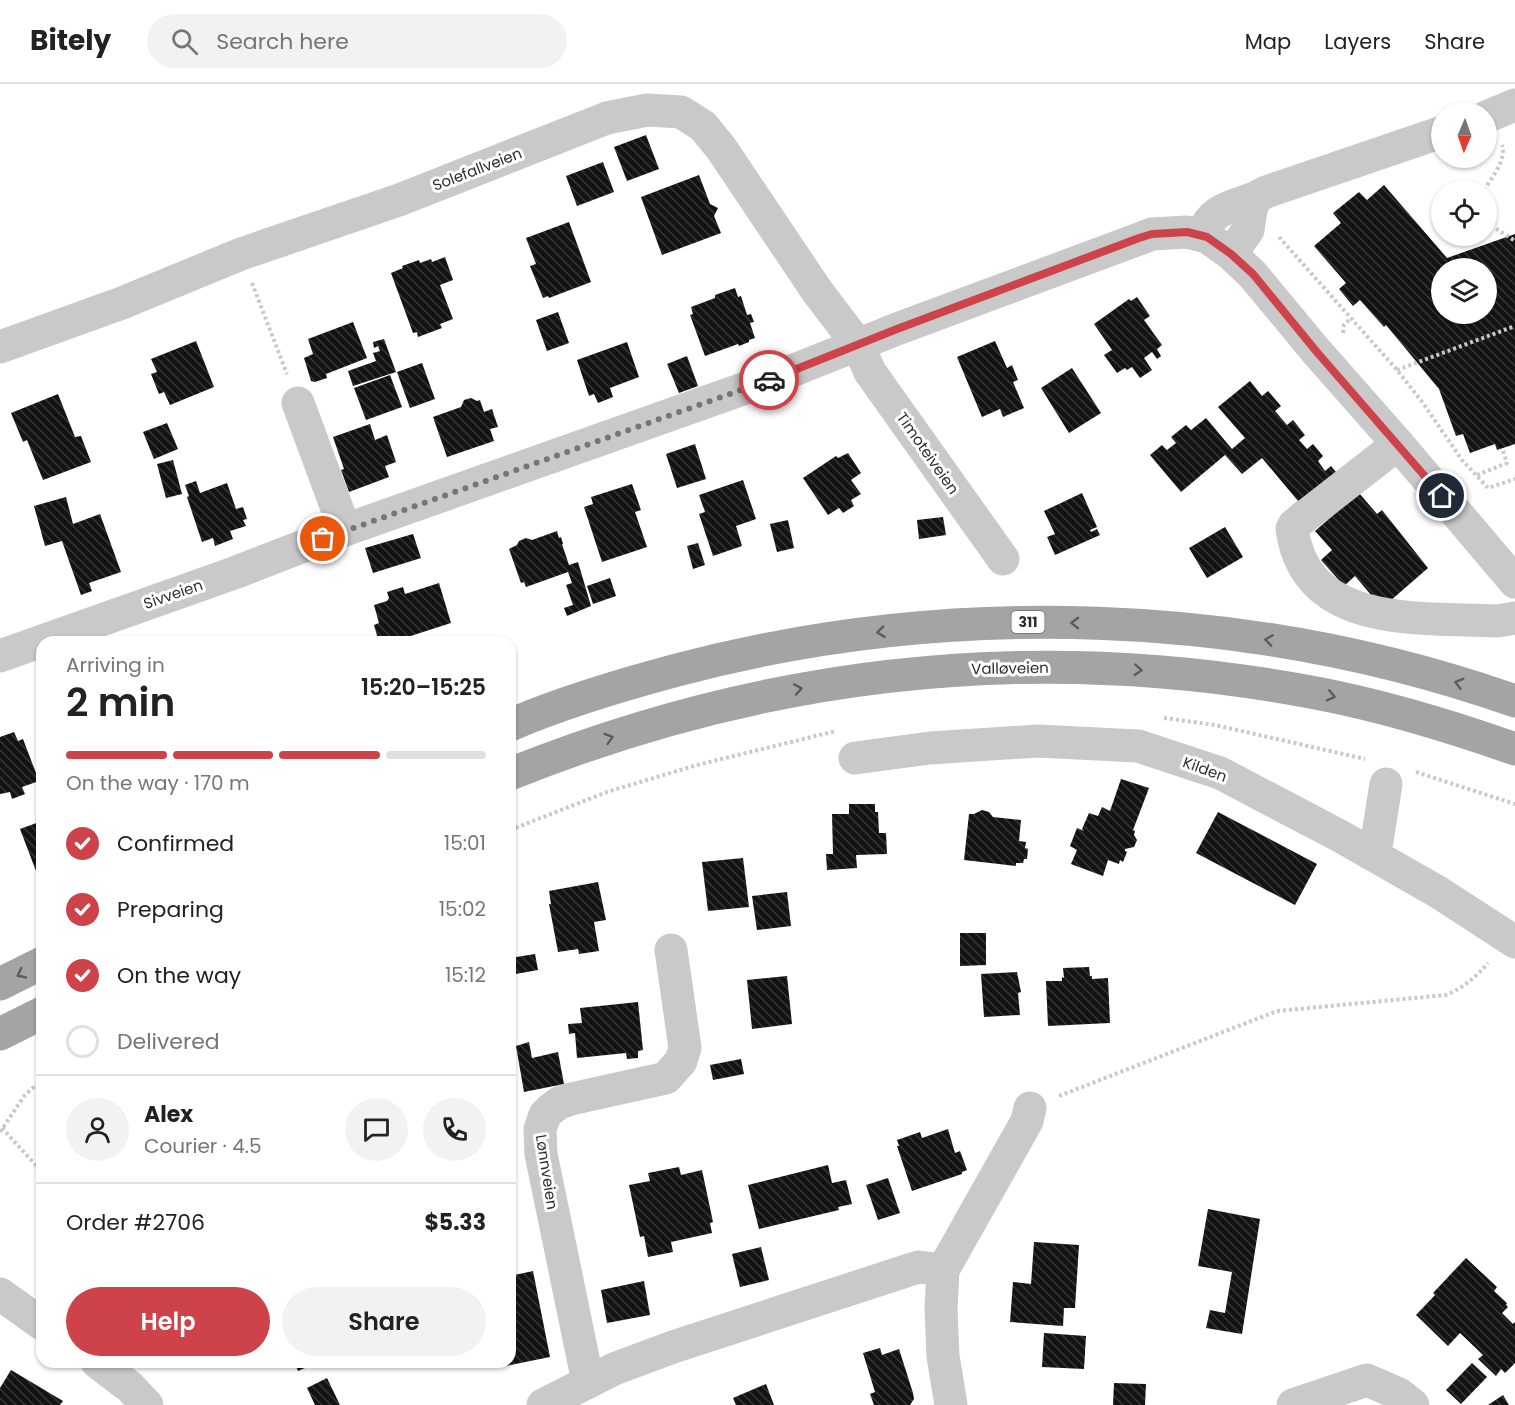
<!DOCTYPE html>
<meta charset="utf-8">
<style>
body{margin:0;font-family:Poppins,sans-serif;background:#f2f2f2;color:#222;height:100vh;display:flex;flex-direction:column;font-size:22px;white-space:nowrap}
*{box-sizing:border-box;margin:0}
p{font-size:20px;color:#767676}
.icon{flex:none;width:33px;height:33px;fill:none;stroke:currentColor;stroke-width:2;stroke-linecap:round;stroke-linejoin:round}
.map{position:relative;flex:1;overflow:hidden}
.sheet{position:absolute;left:36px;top:552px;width:480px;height:732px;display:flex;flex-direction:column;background:#fff;border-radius:18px;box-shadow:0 2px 4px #0004}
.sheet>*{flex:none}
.needle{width:39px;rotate:182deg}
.controls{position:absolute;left:1431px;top:18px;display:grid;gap:12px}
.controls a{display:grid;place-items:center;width:66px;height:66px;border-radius:50%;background:#fff;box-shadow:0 2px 4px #0004;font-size:30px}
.pin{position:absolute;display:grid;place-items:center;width:51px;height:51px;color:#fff;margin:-26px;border:3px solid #fff;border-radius:50%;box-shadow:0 2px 6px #0007}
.courier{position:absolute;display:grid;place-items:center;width:60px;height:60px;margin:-30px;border:4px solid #ce434a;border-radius:50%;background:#fff;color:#222;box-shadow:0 2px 8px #0007}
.headline em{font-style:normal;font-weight:600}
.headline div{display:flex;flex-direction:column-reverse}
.headline{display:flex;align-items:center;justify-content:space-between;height:102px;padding:0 30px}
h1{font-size:39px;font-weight:600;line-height:45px}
.bar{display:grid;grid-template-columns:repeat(4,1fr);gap:9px 6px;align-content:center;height:72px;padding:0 30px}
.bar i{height:8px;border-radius:4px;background:#e0e0e0}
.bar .active{background:#ce434a}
.bar p{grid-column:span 4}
.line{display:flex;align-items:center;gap:15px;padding:0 30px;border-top:2px solid #e0e0e0}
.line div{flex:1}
.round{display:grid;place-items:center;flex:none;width:63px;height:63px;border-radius:32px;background:#f2f2f2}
ol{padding:0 30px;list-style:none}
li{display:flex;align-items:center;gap:18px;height:66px}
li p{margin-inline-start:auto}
li .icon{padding:6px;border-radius:50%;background:#ce434a;color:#fff;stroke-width:4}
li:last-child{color:#767676}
li i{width:33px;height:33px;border:3px solid #e0e0e0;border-radius:50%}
.cta{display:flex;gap:12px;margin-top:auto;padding:12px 30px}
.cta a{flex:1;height:69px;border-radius:36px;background:#ce434a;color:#fff;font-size:24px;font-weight:600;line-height:69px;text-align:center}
.cta a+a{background:#f2f2f2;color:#222}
header{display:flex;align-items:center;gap:36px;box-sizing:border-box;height:84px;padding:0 30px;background:#fff;border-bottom:2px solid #e0e0e0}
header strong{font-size:28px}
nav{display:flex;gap:33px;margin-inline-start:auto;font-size:21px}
.search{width:420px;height:54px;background:#f2f2f2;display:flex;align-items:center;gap:15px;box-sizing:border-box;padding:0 21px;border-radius:33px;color:#767676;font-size:22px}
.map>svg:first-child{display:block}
.building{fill:url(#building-back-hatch);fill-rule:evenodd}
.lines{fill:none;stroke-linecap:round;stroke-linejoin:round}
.path{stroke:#c9c9c9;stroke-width:4;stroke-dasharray:3 3;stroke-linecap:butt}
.minor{stroke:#c9c9c9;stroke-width:33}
.major{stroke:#a4a4a4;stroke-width:33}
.oneway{stroke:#5c5c5c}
.done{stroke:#767676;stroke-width:6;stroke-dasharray:0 10.8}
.route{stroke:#ce434a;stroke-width:8}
.labels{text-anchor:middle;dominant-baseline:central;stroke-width:6;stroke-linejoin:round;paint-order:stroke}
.shield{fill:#fff;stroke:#6b6b6b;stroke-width:1.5}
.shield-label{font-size:14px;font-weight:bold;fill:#2c2c2c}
.street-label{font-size:15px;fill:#2c2c2c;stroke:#fff}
</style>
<header>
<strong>Bitely</strong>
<div class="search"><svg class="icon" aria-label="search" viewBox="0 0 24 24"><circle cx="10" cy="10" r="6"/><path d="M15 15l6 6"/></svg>Search here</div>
<nav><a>Map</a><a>Layers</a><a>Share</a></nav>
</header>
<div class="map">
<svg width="1515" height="1321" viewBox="0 0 1515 1321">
<defs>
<pattern id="building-back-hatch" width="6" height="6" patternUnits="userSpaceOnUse" patternTransform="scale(1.5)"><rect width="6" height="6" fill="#131313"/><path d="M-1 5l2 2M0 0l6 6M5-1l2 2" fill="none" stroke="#363636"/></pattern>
</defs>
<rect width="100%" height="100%" fill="#fff"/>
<g class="building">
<path d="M 646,51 L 659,85 L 627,97 L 614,63 Z"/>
<path d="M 603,78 L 614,108 L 577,122 L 566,92 Z"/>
<path d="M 699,91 L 710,120 L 718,124 L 714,132 L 721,149 L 662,171 L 641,113 Z"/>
<path d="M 1384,101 L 1447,174 L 1515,150 L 1515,360 L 1497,366 L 1495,360 L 1470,369 L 1463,350 L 1456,352 L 1439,305 L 1386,241 L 1384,243 L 1360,216 L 1353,222 L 1339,205 L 1346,199 L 1314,162 L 1341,139 L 1333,129 L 1359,108 L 1367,116 ZM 1442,184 L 1486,184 L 1486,230 L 1442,230 Z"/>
<path d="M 569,138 L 591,198 L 549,214 L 548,212 L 543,214 L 530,182 L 536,180 L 526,154 Z"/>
<path d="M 445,173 L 453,196 L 440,201 L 453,235 L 440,240 L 442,244 L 418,253 L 417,248 L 413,249 L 391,189 L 403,184 L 402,182 L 419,176 L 420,179 L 431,175 L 432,178 Z"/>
<path d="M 735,204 L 738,213 L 741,212 L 747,231 L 751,230 L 754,238 L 750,239 L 755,254 L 749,256 L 749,258 L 739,262 L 738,260 L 705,272 L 690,231 L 693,230 L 691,223 L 715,214 L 715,211 Z"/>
<path d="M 1137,213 L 1150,232 L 1144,236 L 1162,261 L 1157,265 L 1161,272 L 1157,275 L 1152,268 L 1144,274 L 1152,286 L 1140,294 L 1132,283 L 1127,286 L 1125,284 L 1117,289 L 1104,271 L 1112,266 L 1094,240 L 1129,215 L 1131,217 Z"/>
<path d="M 558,228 L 569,259 L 547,267 L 536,236 Z"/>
<path d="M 353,238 L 367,274 L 326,290 L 327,294 L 315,298 L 311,297 L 304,274 L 313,270 L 308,255 Z"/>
<path d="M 384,255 L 396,288 L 353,302 L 348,287 L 376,277 L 373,269 L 380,267 L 378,262 L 374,264 L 373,258 Z"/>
<path d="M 196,257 L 214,303 L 170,321 L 164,308 L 159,310 L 151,290 L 157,288 L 151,275 Z"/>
<path d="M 995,257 L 1007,284 L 1012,281 L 1018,296 L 1013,298 L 1024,324 L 1003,333 L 1000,325 L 982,333 L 957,273 Z"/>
<path d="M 627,258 L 639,293 L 610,304 L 613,313 L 598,319 L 594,310 L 589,312 L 577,276 Z"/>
<path d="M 687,272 L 698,302 L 679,309 L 667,280 Z"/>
<path d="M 422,279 L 435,315 L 410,324 L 397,288 Z"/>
<path d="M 1072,284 L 1101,329 L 1069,349 L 1041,304 Z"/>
<path d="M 390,291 L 402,323 L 366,336 L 354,304 Z"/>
<path d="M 1250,297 L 1262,312 L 1268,307 L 1281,322 L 1275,327 L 1287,341 L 1293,336 L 1305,351 L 1299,356 L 1307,365 L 1313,360 L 1323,372 L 1318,377 L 1325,387 L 1331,382 L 1341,394 L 1287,426 L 1298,417 L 1262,374 L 1242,390 L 1225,371 L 1181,408 L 1150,371 L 1162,361 L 1167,366 L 1176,359 L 1171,353 L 1186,341 L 1191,346 L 1206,334 L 1232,365 L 1245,354 L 1218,323 Z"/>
<path d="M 58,310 L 75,353 L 81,352 L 91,378 L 43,396 L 27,356 L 23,358 L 11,329 Z"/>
<path d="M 471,314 L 477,317 L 480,316 L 484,328 L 492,325 L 498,343 L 490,345 L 494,357 L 447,373 L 433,333 L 461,323 L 464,316 Z"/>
<path d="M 167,339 L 178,365 L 154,375 L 143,348 Z"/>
<path d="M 370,340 L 375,356 L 387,351 L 396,378 L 385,382 L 389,393 L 349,408 L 341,386 L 344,385 L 333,353 Z"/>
<path d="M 695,360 L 706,395 L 677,404 L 666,370 Z"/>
<path d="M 848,369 L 861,389 L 851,396 L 861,410 L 851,416 L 854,422 L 843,429 L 839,424 L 828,431 L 803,394 L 836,372 L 838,374 Z"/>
<path d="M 173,376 L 182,410 L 166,414 L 157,380 Z"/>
<path d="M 743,396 L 756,435 L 736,442 L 742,462 L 713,472 L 699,430 L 705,428 L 699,411 Z"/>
<path d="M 196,397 L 200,409 L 227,399 L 236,425 L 243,423 L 247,435 L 243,436 L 246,442 L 230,447 L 233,455 L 215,462 L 213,454 L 202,458 L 187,413 L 189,412 L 185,401 Z"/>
<path d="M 632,400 L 641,426 L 635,428 L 647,463 L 602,478 L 584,423 L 593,420 L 591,413 Z"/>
<path d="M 1082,409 L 1097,443 L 1090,446 L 1091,448 L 1097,445 L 1100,451 L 1055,471 L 1047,453 L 1055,450 L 1044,427 Z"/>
<path d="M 1359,409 L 1377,430 L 1382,426 L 1428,484 L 1382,524 L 1355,492 L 1344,502 L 1321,476 L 1332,466 L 1315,447 Z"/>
<path d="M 66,413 L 73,440 L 100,430 L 121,488 L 89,499 L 92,507 L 81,511 L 62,457 L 45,462 L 34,422 Z"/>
<path d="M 943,433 L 946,451 L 919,455 L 917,436 Z"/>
<path d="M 788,436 L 794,464 L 777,468 L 770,440 Z"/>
<path d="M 1225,443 L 1243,473 L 1207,494 L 1189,464 Z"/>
<path d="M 557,447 L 559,454 L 561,453 L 563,460 L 562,460 L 569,481 L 578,478 L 591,522 L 567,532 L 564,524 L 573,521 L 566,501 L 572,499 L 568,488 L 526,503 L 524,498 L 521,499 L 509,465 L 517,461 L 519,457 L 526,454 L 532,456 Z"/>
<path d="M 413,450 L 421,474 L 373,489 L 365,464 Z"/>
<path d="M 698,459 L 705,481 L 693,485 L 687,462 Z"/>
<path d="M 610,494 L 616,512 L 593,520 L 587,502 Z"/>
<path d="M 439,499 L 451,539 L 392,558 L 369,558 L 378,555 L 374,541 L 379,539 L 374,521 L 387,517 L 389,514 L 387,508 L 403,503 L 405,510 Z"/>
<path d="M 14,648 L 18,657 L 23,655 L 39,697 L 22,703 L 25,710 L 12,715 L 10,708 L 0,710 L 0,653 Z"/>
<path d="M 1121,695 L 1149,704 L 1133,746 L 1135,747 L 1134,751 L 1137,756 L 1134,763 L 1125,765 L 1125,767 L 1127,768 L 1123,778 L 1120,776 L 1119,780 L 1108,776 L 1103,792 L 1071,780 L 1077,766 L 1070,762 L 1077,744 L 1084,747 L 1082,745 L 1089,729 L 1098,732 L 1102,723 L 1110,727 Z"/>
<path d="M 849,720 L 875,720 L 875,728 L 878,728 L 879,749 L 886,749 L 887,770 L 856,771 L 857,784 L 827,786 L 826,770 L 833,770 L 832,730 L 849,730 Z"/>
<path d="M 982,726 L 989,728 L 993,733 L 1021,736 L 1019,757 L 1026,758 L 1025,764 L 1028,765 L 1027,775 L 1024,775 L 1023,779 L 1016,779 L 1016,782 L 964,776 L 969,730 L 974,730 Z"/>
<path d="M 1218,728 L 1317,780 L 1295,821 L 1196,769 Z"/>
<path d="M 42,737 L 42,784 L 36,787 L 20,745 Z"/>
<path d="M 743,774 L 749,823 L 708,827 L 702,778 Z"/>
<path d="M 598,798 L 606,836 L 594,838 L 599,867 L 579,870 L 578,865 L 558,868 L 549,820 L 551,820 L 549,807 Z"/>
<path d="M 787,808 L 791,842 L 757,846 L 752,812 Z"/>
<path d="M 960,849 L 986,849 L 986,881 L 960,882 Z"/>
<path d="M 535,870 L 538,886 L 510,891 L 510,874 Z"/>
<path d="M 1089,883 L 1090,892 L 1092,892 L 1092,895 L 1108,894 L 1110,939 L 1048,942 L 1046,897 L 1062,897 L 1062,893 L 1064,894 L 1063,884 Z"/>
<path d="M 1017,888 L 1021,908 L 1018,909 L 1020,931 L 984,933 L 981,890 Z"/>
<path d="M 787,892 L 792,940 L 752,945 L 747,896 Z"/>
<path d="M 638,918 L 643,966 L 638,967 L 638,974 L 627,975 L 626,969 L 577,974 L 575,949 L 569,950 L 568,940 L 582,939 L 580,924 Z"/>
<path d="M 529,958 L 532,974 L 558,968 L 564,1000 L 524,1008 L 516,962 Z"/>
<path d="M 741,975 L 744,990 L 713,996 L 710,981 Z"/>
<path d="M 948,1045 L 955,1069 L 960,1067 L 967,1086 L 962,1088 L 962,1090 L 912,1107 L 897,1062 L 899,1062 L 897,1056 L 920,1048 L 922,1054 Z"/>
<path d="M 828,1081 L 832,1099 L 846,1096 L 852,1120 L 838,1123 L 839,1126 L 759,1145 L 748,1101 Z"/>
<path d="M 679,1083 L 681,1091 L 702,1086 L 713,1138 L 710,1139 L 712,1149 L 671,1158 L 673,1168 L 648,1173 L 644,1152 L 640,1153 L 629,1101 L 650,1097 L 648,1089 Z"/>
<path d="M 888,1094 L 900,1129 L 878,1136 L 866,1101 Z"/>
<path d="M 1208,1125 L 1260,1135 L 1242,1250 L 1206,1244 L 1210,1226 L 1225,1229 L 1232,1188 L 1198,1182 Z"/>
<path d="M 1034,1158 L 1079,1161 L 1075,1224 L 1064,1224 L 1063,1242 L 1010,1238 L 1013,1198 L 1031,1200 Z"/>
<path d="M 761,1163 L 769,1196 L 740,1203 L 732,1170 Z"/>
<path d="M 1466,1174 L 1497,1203 L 1494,1207 L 1507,1219 L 1506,1221 L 1508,1223 L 1502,1229 L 1513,1240 L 1515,1238 L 1515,1279 L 1505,1289 L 1501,1285 L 1496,1292 L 1478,1275 L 1483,1271 L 1460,1249 L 1448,1262 L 1416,1231 L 1435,1211 L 1433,1209 Z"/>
<path d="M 533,1187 L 550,1273 L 506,1282 L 505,1278 L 510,1278 L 510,1192 Z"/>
<path d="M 644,1197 L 650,1231 L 607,1239 L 601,1206 Z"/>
<path d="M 1044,1249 L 1086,1252 L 1084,1285 L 1042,1283 Z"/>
<path d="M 880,1264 L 882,1271 L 899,1265 L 913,1309 L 914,1315 L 910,1321 L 874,1321 L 870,1310 L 875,1308 L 863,1269 Z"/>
<path d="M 294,1278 L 319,1278 L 298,1287 Z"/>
<path d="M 1472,1279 L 1487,1293 L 1461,1320 L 1446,1306 Z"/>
<path d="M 11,1286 L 63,1317 L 60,1321 L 0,1321 L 0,1304 Z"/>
<path d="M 327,1294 L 340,1321 L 315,1321 L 307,1304 Z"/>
<path d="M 1114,1299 L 1146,1300 L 1145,1321 L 1113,1321 Z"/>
<path d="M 766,1300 L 774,1321 L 736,1321 L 733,1314 Z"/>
<path d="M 1503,1311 L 1509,1321 L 1488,1321 Z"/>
</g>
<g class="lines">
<g class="path">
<path d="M 1484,106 C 1491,95 1507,75 1502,61"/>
<path d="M 1486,138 L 1515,157"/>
<path d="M 1279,153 L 1397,286 L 1423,319 L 1462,376 L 1488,404 L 1515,395"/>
<path d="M 252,199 L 287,290"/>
<path d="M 1343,249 L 1344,241 L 1350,235"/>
<path d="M 1397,286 L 1515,242"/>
<path d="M 1477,391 L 1507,379 L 1503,367"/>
<path d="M 1164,634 L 1215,641 L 1365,675"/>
<path d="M 1416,688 L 1515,720"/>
<path d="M 510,746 L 607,708 L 697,681 L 836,647"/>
<path d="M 1059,1012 L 1277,927 L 1446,911 C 1463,904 1476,893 1488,879"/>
<path d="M 2,1044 L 42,1088"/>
<path d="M 0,1048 L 25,1011 L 42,996"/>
</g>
<g class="minor">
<path d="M 1486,33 L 1515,21"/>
<path d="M 1202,151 C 1211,125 1230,123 1255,114"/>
<path d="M 1231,170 L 1248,146 L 1251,126 L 1255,114 L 1266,108 L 1442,48"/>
<path d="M 0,263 L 122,219 L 241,170 L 399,116 L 607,34 L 647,26 L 681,28 L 703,42 L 721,64 L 817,207 L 858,261 L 870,288 L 1003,475"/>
<path d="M 298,319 L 345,446"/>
<path d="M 1398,360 L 1294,441 L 1292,445 C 1306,546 1421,533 1497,537 L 1515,534"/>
<path d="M 0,572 L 234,489 L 345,446 L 774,294 L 897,245 L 1139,155 L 1152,150 L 1187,148 L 1207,153 L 1231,170 L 1253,191 L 1316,267 L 1398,360 L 1515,498"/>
<path d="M 855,674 L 930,664 L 1038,657 L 1138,662 L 1220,689 L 1340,752 L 1438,808 L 1515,858"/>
<path d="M 1370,769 L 1377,757 L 1386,700"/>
<path d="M 0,1210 L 42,1240"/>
<path d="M 97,1278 L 130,1303 L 147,1321"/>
<path d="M 588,1298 L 541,1070 L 540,1045 L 545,1031 L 551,1025 L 559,1019 L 571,1015 L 666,994 L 681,977 L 685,964 L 671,866"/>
<path d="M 543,1321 L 614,1285 L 673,1263 L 909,1186 L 919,1183 L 943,1186"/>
<path d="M 951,1321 L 943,1272 L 941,1225 L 943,1186 L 1027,1037 L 1030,1024"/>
<path d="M 1293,1321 L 1367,1296 L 1399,1310 L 1413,1321"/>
</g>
<g class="major">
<path d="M 510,641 C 563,618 621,601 677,586 C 950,514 1247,523 1515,617"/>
<path d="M 510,690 C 771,585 1039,556 1316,609 C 1384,622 1450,642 1515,665"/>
<path d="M 0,900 L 42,879"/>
<path d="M 0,950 L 42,929"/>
</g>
</g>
<defs><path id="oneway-chevron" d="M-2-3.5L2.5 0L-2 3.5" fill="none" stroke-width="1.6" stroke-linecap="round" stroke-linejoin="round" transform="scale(1.5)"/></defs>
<g class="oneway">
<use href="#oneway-chevron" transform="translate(1075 539) rotate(-179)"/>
<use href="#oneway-chevron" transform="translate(881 548) rotate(173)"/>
<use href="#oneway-chevron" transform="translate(1269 556) rotate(-172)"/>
<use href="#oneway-chevron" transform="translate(1138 586) rotate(5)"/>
<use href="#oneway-chevron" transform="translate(1459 599) rotate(-164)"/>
<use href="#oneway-chevron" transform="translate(798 605) rotate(-10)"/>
<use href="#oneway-chevron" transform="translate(1331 612) rotate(13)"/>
<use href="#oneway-chevron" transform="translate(609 654) rotate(-17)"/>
<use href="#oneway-chevron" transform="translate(21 890) rotate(153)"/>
</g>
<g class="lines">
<path class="done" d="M 323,455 L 769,296"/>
<path class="route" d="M 769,296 L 897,245 L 1139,154 L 1152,150 L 1187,148 L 1207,153 L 1231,170 L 1253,190 L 1316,267 L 1442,412"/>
</g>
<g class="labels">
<rect class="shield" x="1011.5" y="527" width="33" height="22" rx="4.5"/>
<g class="shield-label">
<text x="1028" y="538">311</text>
</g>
<g class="street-label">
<text transform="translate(477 85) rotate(-21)">Solefallveien</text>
<text transform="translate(928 369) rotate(55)">Timoteiveien</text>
<text transform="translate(173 510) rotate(-19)">Sivveien</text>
<text transform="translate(1010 584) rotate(-1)">Valløveien</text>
<text transform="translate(1205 685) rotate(20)">Kilden</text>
<text transform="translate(547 1088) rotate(81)">Lønnveien</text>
</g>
</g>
</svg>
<div class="controls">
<a><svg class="needle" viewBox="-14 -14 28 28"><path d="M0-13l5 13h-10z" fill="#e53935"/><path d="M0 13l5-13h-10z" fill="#767676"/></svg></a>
<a><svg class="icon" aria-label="locate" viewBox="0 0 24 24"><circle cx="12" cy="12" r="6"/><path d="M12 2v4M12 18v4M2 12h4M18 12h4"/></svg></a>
<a><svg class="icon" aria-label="layers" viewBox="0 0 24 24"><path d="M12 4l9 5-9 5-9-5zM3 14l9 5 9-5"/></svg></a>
</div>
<div class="pin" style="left:323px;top:455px;background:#ea580c"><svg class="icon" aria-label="bag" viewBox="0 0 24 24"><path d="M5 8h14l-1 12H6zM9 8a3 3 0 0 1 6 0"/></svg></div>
<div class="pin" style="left:1442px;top:412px;background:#1f2937"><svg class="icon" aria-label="home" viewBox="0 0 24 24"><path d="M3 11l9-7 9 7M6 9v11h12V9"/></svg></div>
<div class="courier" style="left:769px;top:296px"><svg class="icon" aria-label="car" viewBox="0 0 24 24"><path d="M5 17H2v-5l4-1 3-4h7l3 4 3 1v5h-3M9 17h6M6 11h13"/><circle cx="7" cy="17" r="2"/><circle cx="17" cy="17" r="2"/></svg></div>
<section class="sheet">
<div class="headline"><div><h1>2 min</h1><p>Arriving in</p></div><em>15:20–15:25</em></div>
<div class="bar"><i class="active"></i><i class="active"></i><i class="active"></i><i></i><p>On the way · 170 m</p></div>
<ol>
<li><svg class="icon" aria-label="check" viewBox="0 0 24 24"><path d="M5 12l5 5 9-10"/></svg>Confirmed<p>15:01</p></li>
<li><svg class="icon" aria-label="check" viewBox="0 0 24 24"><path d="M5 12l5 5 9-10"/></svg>Preparing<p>15:02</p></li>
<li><svg class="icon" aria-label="check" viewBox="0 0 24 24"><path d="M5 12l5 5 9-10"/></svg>On the way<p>15:12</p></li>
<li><i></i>Delivered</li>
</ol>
<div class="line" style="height:108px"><a class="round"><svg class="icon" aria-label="person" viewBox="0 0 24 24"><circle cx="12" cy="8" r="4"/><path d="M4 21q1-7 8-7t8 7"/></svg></a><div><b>Alex</b><p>Courier · 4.5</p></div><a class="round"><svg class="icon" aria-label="chat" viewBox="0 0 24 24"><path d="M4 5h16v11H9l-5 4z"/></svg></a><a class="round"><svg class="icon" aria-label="phone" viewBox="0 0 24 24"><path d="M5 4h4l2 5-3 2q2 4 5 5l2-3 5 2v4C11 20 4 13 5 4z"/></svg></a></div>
<div class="line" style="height:78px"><div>Order #2706</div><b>$5.33</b></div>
<div class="cta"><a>Help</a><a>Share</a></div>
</section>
</div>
